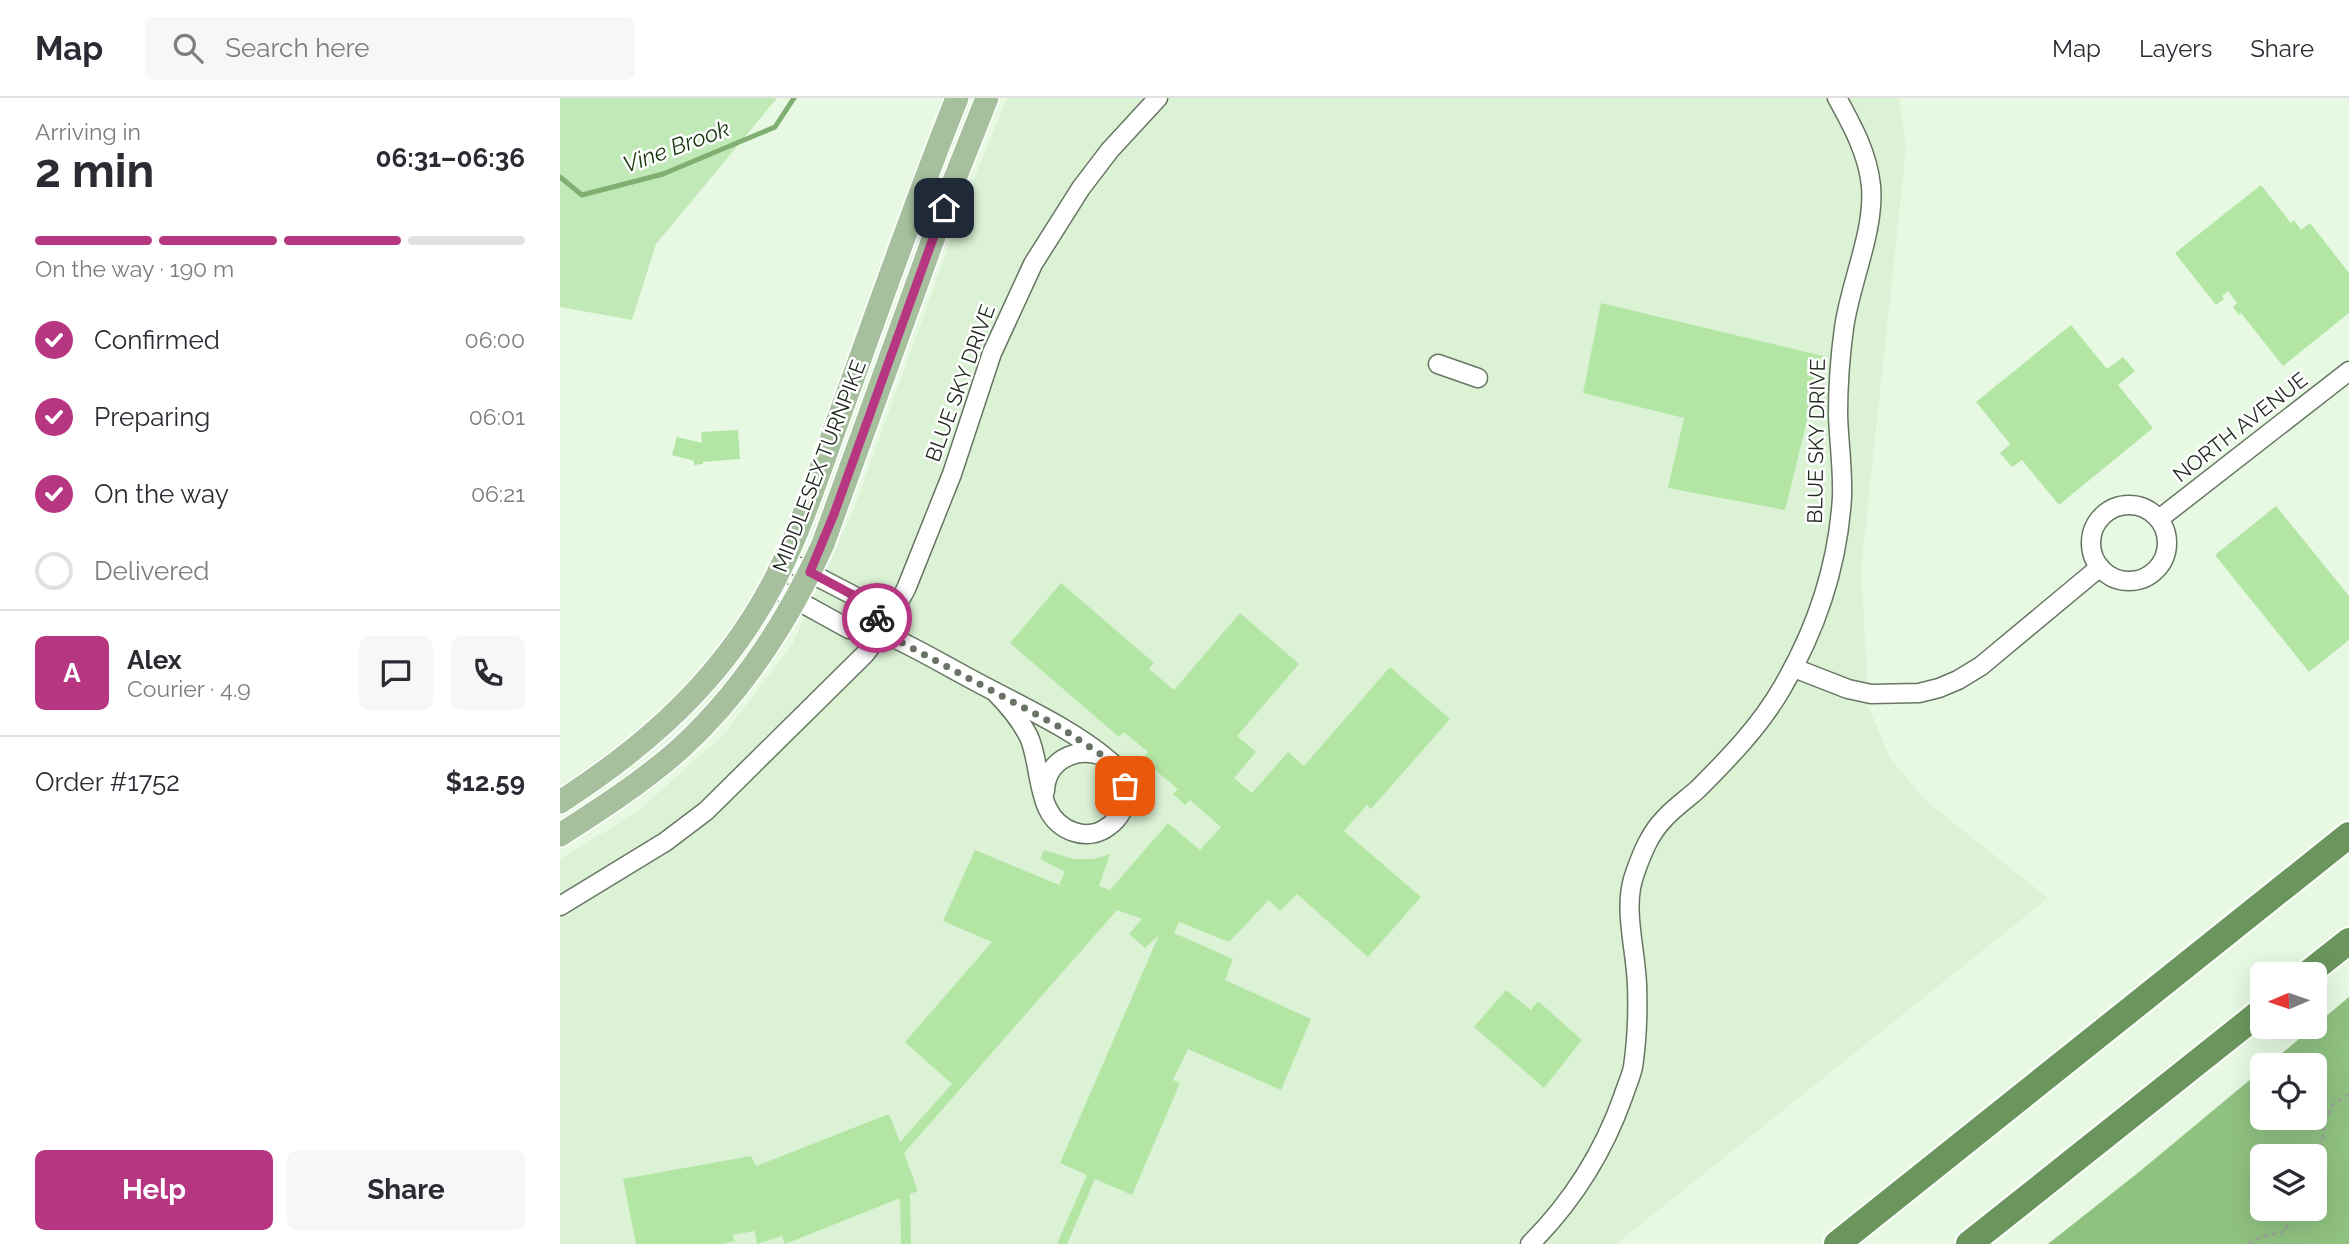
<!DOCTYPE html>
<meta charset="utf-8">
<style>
body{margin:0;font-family:Raleway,sans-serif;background:#f7f7f7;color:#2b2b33;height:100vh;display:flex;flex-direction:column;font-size:26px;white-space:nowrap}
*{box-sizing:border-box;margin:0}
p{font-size:23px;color:#7c7c81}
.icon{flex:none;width:38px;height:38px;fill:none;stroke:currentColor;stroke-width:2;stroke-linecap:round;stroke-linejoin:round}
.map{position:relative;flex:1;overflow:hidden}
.side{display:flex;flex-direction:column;background:#fff;width:560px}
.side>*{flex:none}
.needle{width:46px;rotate:268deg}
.fabs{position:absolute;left:1690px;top:864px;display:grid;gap:14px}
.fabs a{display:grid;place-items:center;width:77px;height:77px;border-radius:10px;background:#fff;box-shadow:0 7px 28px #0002;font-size:35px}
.pin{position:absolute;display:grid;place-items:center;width:60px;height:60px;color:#fff;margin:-30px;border-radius:14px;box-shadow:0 4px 10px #0006}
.courier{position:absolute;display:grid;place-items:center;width:70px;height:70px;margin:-35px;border:5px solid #b73681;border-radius:50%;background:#fff;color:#222;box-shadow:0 2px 9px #0007}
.overview em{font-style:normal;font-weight:700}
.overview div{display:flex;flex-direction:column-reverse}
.overview{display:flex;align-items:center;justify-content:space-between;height:119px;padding:0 35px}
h1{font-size:46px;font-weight:700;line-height:52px}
.bar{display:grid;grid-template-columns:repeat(4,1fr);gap:10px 7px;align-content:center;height:84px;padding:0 35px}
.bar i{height:9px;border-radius:5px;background:#e1e1e2}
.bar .on{background:#b73681}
.bar p{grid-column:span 4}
.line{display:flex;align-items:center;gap:18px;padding:0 35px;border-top:2px solid #e1e1e2}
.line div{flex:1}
.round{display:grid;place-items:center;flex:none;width:74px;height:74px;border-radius:10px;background:#f7f7f7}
ol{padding:0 35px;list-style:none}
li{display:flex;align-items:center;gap:21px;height:77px}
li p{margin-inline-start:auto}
li .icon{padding:7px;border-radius:50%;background:#b73681;color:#fff;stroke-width:4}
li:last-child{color:#7c7c81}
li i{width:38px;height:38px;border:4px solid #e1e1e2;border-radius:50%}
.cta{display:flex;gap:14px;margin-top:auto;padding:14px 35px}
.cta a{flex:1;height:80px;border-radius:10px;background:#b73681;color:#fff;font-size:28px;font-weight:700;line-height:80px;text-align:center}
.cta a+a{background:#f7f7f7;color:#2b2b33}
header{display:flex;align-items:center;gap:42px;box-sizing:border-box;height:98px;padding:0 35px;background:#fff;border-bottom:2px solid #e1e1e2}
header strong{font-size:33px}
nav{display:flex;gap:38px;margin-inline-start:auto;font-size:24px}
.search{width:490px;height:63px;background:#f7f7f7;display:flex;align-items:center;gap:18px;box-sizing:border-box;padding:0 24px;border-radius:10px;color:#7c7c81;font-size:26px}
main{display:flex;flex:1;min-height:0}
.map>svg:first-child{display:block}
.built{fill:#dbf2d5}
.green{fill:#c1e9b7}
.forest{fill:#8fc181;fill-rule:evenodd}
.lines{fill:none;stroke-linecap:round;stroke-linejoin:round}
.stream{stroke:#7fb071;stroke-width:5}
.building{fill:#b3e6a5}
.minor-casing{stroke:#667662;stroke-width:21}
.major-casing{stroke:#fff;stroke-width:26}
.highway-casing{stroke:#fff;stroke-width:30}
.path{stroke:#98a695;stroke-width:2.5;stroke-dasharray:5 3.5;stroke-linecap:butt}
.minor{stroke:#fff;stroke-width:18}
.major{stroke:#a6c09e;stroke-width:23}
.highway{stroke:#6a965d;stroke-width:26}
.done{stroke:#687265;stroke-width:7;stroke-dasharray:0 12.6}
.route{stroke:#b73681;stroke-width:9}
.labels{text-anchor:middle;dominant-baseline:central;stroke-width:5;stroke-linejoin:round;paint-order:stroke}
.street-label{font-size:21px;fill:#232a21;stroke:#fff}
.water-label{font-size:23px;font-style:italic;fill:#18390d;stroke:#fff}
</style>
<header>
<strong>Map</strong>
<div class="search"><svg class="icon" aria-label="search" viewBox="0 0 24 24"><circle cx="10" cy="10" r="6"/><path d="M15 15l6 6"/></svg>Search here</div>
<nav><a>Map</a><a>Layers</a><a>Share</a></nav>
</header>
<main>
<section class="side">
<div class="overview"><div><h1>2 min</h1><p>Arriving in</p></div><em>06:31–06:36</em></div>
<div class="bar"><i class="on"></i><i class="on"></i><i class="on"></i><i></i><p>On the way · 190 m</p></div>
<ol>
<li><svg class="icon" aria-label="check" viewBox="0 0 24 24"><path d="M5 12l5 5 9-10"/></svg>Confirmed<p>06:00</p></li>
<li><svg class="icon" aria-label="check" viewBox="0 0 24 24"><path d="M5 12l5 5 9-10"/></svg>Preparing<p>06:01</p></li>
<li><svg class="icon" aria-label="check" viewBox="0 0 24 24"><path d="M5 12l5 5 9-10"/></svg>On the way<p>06:21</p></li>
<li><i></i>Delivered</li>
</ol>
<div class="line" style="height:126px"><b class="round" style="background:#b73681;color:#fff">A</b><div><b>Alex</b><p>Courier · 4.9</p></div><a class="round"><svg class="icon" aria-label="chat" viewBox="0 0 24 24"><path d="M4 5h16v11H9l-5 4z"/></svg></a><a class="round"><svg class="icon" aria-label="phone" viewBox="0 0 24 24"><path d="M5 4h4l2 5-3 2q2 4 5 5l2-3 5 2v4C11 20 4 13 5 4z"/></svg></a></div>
<div class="line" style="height:91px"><div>Order #1752</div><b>$12.59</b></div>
<div class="cta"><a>Help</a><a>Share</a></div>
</section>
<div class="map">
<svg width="1789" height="1146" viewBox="0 0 1789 1146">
<rect width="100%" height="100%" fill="#e7f9e3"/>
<path class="built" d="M 447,0 L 1339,0 L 1346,51 L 1301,471 L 1309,610 L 1330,660 L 1366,703 L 1488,800 L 1056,1146 L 0,1146 L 0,761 L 77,714 L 164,636 L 232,547 L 293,413 L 405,103 Z"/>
<path class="green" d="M 0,0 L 217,0 L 96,146 L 72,222 L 0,209 Z"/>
<path class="forest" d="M 1789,899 L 1789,1146 L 1488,1146 L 1579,1074 L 1703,971 L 1703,1020 L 1755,1020 L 1755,968 L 1707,968 ZM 1703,1059 L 1755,1059 L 1755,1111 L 1703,1111 Z"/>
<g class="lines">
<path class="stream" d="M 0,79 L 22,97 L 103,76 L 215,29 L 234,0"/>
</g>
<g class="building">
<path d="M 1701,87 L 1731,125 L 1734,122 L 1741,132 L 1750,125 L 1789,175 L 1789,215 L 1723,268 L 1681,215 L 1679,217 L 1673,209 L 1677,205 L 1668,193 L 1662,198 L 1664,201 L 1656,207 L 1615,155 Z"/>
<path d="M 1041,205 L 1263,258 L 1225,412 L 1108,390 L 1124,320 L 1023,295 Z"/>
<path d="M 1511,227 L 1547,271 L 1563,259 L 1575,273 L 1558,287 L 1593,330 L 1499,407 L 1462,362 L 1452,369 L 1440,355 L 1450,346 L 1416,304 Z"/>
<path d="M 178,332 L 180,361 L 143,364 L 143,366 L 134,367 L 134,363 L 112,357 L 117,339 L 142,345 L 141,334 Z"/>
<path d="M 1716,408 L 1789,498 L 1789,542 L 1749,574 L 1655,457 Z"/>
<path d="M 501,485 L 594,565 L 589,571 L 614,592 L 680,515 L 739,566 L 677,638 L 696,654 L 674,680 L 692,695 L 728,654 L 744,668 L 830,569 L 890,621 L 811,711 L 807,707 L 784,733 L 861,799 L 808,859 L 737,796 L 720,813 L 709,802 L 669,844 L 619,824 L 614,835 L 673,861 L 665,882 L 751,921 L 721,992 L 628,951 L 613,982 L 620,985 L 572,1097 L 535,1081 L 507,1146 L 497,1146 L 527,1077 L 500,1065 L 599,837 L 585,850 L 569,836 L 582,821 L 557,812 L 344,1055 L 358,1093 L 350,1096 L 351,1146 L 341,1146 L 340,1100 L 225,1146 L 222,1138 L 197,1146 L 195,1133 L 172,1137 L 175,1143 L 162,1146 L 76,1146 L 63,1081 L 191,1058 L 196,1068 L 329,1016 L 340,1044 L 392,986 L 345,944 L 432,844 L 383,823 L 415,752 L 499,787 L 505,774 L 480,761 L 484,752 L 513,761 L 534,761 L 550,756 L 539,788 L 550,792 L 608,725 L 640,752 L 661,729 L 630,702 L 625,707 L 613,696 L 618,691 L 582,661 L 588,654 L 564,634 L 559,639 L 450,545 Z"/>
<path d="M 946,892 L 971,912 L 978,903 L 1022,942 L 984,990 L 914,929 Z"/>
</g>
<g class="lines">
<defs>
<g id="minor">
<path d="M 878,266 L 918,280"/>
<circle cx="1569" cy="445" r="38"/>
<path d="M 1599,421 L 1789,273"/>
<path d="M 225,462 L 306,504 L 314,513 L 322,534"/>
<path d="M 211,488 L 289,531 C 301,534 316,532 325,536 C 359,551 391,571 424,588 C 464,609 517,634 551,664 C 561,672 566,684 566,697 C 566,709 559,721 549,728 C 539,736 526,738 514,734 C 474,721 483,671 469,639 C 460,621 448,607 434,593"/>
<path d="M 1234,570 L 1288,591 L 1311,596 L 1359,595 L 1379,590 L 1398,582 L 1421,568 L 1540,469"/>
<path d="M 485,693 C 486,664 513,649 540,657"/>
<path d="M 0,808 L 105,744 L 146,713 L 305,556 L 322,534 L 346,491 L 392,376 L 432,255 L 473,166 L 521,90 L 550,52 L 598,0"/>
<path d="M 970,1146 C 1012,1104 1043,1055 1063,999 C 1066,989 1071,979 1073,969 C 1077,942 1078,914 1077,887 C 1076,851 1062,809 1075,775 C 1082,755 1090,735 1105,720 C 1115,709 1127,701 1138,691 C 1169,660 1200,628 1222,590 C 1256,532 1278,466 1282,399 C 1283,372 1279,345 1278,317 C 1278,288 1280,259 1284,230 C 1290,185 1315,133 1311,88 C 1308,56 1292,27 1277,0"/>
</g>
<g id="major">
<path d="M 0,704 C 76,655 142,599 191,523 C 232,461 254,388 279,319 C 318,212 355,105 397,0"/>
<path d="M 0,737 C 42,710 84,683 121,650 C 183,593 228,523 263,446 L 394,83 L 427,0"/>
</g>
<g id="highway">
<path d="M 1746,877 L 1789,843"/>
<path d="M 1277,1146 L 1789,737"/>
<path d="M 1409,1146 L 1703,912"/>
</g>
</defs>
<use href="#minor" class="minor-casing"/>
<use href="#major" class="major-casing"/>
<use href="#highway" class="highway-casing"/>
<g class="path">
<path d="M 1755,1081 L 1762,1072 L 1759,1060 L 1766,1022 L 1773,1006 L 1789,996"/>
<path d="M 1688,1146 L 1696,1141 L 1726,1133 L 1727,1126 L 1713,1111"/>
</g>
<use href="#minor" class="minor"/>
<use href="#major" class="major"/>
<use href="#highway" class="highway"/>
</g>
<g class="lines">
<path class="done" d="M 317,520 L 322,534 L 498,628 L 551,663 L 559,672 L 565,688"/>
<path class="route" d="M 317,520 L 306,504 L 250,474 L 274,416 L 384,110"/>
</g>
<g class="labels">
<g class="street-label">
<text transform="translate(400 285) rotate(-70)">BLUE SKY DRIVE</text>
<text transform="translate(1680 329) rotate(-38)">NORTH AVENUE</text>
<text transform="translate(1256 343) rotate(-89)">BLUE SKY DRIVE</text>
<text transform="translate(259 368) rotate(-69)">MIDDLESEX TURNPIKE</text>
</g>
<g class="water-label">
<text transform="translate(116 48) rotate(-20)">Vine Brook</text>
</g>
</g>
</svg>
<div class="fabs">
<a><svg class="needle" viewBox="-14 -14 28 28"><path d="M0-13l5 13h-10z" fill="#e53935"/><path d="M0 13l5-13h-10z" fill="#7c7c81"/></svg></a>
<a><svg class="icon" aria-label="locate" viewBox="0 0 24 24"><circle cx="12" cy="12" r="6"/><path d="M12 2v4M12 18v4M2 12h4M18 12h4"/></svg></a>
<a><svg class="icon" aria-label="layers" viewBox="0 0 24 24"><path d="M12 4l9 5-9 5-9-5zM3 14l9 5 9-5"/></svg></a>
</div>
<div class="pin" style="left:565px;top:688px;background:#ea580c"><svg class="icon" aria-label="bag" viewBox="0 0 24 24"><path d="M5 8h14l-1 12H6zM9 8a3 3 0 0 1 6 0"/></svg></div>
<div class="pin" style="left:384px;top:110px;background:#1f2937"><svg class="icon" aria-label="home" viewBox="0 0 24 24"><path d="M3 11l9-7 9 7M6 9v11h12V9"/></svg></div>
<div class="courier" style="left:317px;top:520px"><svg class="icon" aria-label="bike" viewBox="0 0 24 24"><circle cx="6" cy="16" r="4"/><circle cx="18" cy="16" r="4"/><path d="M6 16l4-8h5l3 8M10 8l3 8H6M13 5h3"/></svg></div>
</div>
</main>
